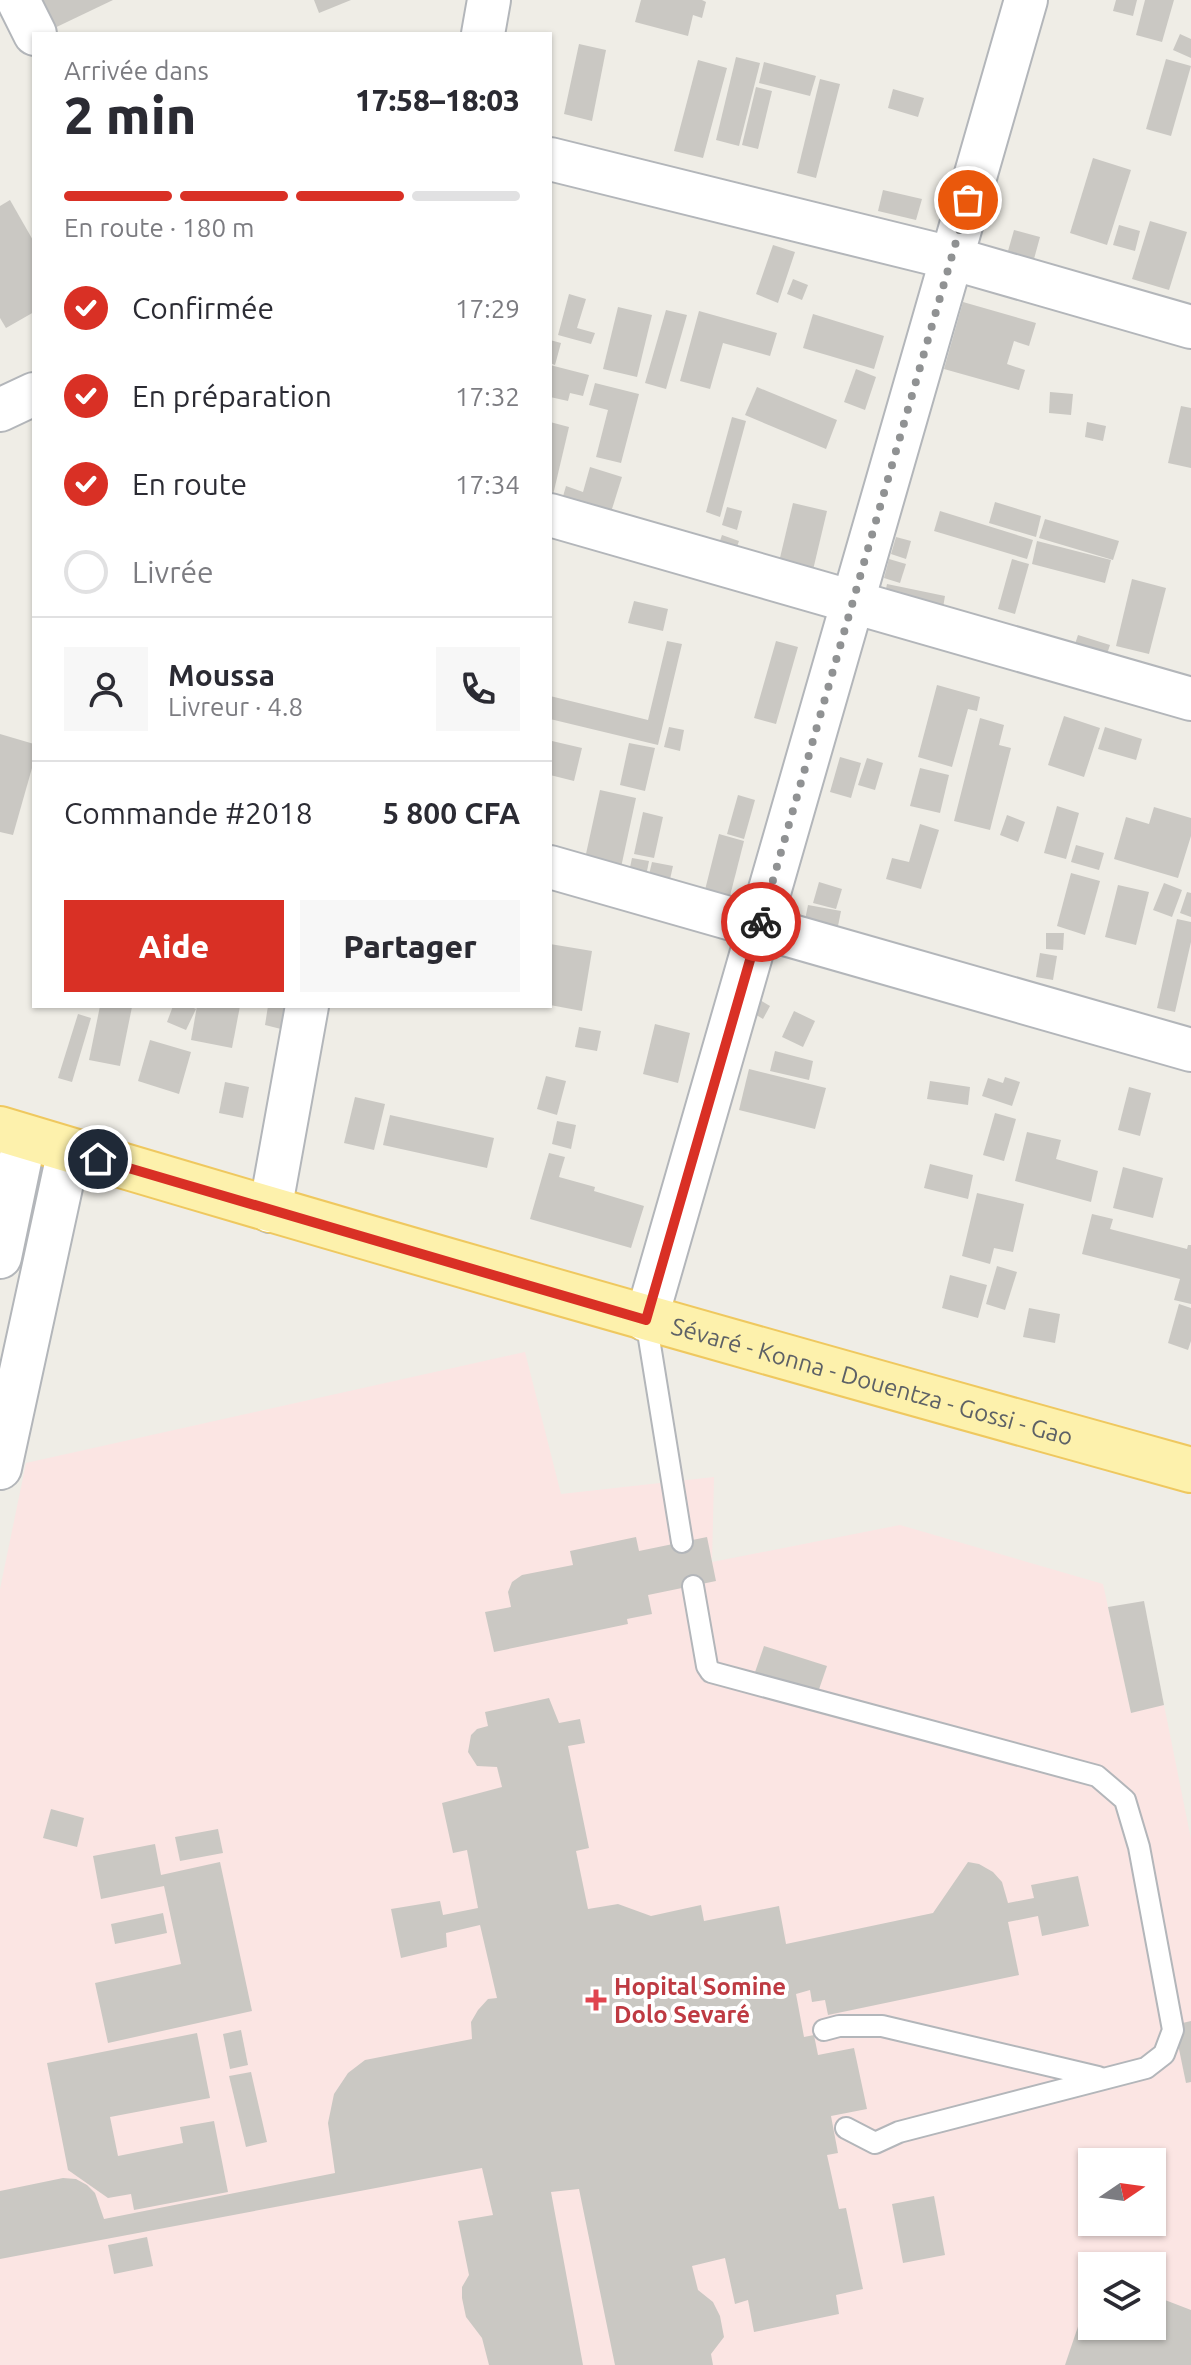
<!DOCTYPE html>
<html lang="fr">
<meta charset="utf-8">
<style>
body{margin:0;font-family:Ubuntu,sans-serif;background:#f7f7f7;color:#2b2b33;height:100vh;display:flex;flex-direction:column;font-size:30px;white-space:nowrap}
*{box-sizing:border-box;margin:0}
p{font-size:26px;color:#7c7c81}
.icon{flex:none;width:44px;height:44px;fill:none;stroke:currentColor;stroke-width:2;stroke-linecap:round;stroke-linejoin:round}
.map{position:relative;flex:1;overflow:hidden}
.drawer{position:absolute;left:32px;top:32px;width:520px;height:976px;display:flex;flex-direction:column;background:#fff;border-radius:0px;box-shadow:0 2px 6px #0004}
.drawer>*{flex:none}
.needle{width:52px;rotate:77deg}
.fabs{position:absolute;left:1078px;top:2148px;display:grid;gap:16px}
.fabs a{display:grid;place-items:center;width:88px;height:88px;border-radius:0px;background:#fff;box-shadow:0 2px 6px #0004;font-size:40px}
.pin{position:absolute;display:grid;place-items:center;width:68px;height:68px;color:#fff;margin:-34px;border:4px solid #fff;border-radius:50%;box-shadow:0 2px 8px #0007}
.courier{position:absolute;display:grid;place-items:center;width:80px;height:80px;margin:-40px;border:6px solid #d93025;border-radius:50%;background:#fff;color:#222;box-shadow:0 2px 10px #0007}
.summary em{font-style:normal;font-weight:800}
.summary div{display:flex;flex-direction:column-reverse}
.summary{display:flex;align-items:center;justify-content:space-between;height:136px;padding:0 32px}
h1{font-size:52px;font-weight:800;line-height:60px}
.bar{display:grid;grid-template-columns:repeat(4,1fr);gap:12px 8px;align-content:center;height:96px;padding:0 32px}
.bar i{height:10px;border-radius:6px;background:#e1e1e2}
.bar .current{background:#d93025}
.bar p{grid-column:span 4}
.line{display:flex;align-items:center;gap:20px;padding:0 32px;border-top:2px solid #e1e1e2}
.line div{flex:1}
.round{display:grid;place-items:center;flex:none;width:84px;height:84px;border-radius:0px;background:#f7f7f7}
ol{padding:0 32px;list-style:none}
li{display:flex;align-items:center;gap:24px;height:88px}
li p{margin-inline-start:auto}
li .icon{padding:8px;border-radius:50%;background:#d93025;color:#fff;stroke-width:4}
li:last-child{color:#7c7c81}
li i{width:44px;height:44px;border:4px solid #e1e1e2;border-radius:50%}
.action{display:flex;gap:16px;margin-top:auto;padding:16px 32px}
.action a{flex:1;height:92px;border-radius:0px;background:#d93025;color:#fff;font-size:32px;font-weight:800;line-height:92px;text-align:center}
.action a+a{background:#f7f7f7;color:#2b2b33}
.map>svg:first-child{display:block}
.medical{fill:#fbe5e3;fill-rule:evenodd}
.building{fill:#cac8c3}
.lines{fill:none;stroke-linecap:round;stroke-linejoin:round}
.service-casing{stroke:#b3b6ba;stroke-width:24}
.minor-casing{stroke:#b3b6ba;stroke-width:46}
.primary-casing{stroke:#efc85f;stroke-width:48}
.service{stroke:#fff;stroke-width:20}
.minor{stroke:#fff;stroke-width:42}
.primary{stroke:#fdf1ac;stroke-width:44}
.done{stroke:#909293;stroke-width:8;stroke-dasharray:0 14.4}
.route{stroke:#d93025;stroke-width:10}
.health-dot{fill:#e0444e;stroke:#fff;stroke-width:3}
.labels{text-anchor:middle;dominant-baseline:central;stroke-width:8;stroke-linejoin:round;paint-order:stroke}
.street-label{font-size:24px;fill:#5d6166;stroke:#fff}
.health-label{font-size:24px;font-weight:bold;fill:#be3a42;stroke:#fff;text-anchor:start}
</style>
<div class="map">
<svg width="1191" height="2365" viewBox="0 0 1191 2365">
<rect width="100%" height="100%" fill="#efede6"/>
<path class="medical" d="M 525,1352 L 561,1494 L 714,1477 L 712,1562 L 900,1525 L 1103,1584 L 1131,1712 L 1164,1705 L 1191,1839 L 1191,2365 L 0,2365 L 0,1589 L 26,1463 ZM 1092,2162 L 1152,2162 L 1152,2222 L 1092,2222 ZM 1092,2266 L 1152,2266 L 1152,2326 L 1092,2326 Z"/>
<g class="building">
<path d="M 39,0 L 113,0 L 44,33 Z"/>
<path d="M 314,0 L 351,0 L 319,13 Z"/>
<path d="M 641,0 L 702,0 L 706,2 L 702,18 L 693,15 L 688,36 L 635,22 Z"/>
<path d="M 1116,0 L 1137,0 L 1133,16 L 1113,11 Z"/>
<path d="M 1145,0 L 1174,0 L 1162,42 L 1136,35 Z"/>
<path d="M 1180,34 L 1191,39 L 1191,58 L 1173,50 Z"/>
<path d="M 579,44 L 606,50 L 592,121 L 564,114 Z"/>
<path d="M 736,57 L 760,63 L 739,146 L 716,140 Z"/>
<path d="M 1166,59 L 1191,66 L 1171,136 L 1146,129 Z"/>
<path d="M 698,60 L 727,68 L 703,158 L 674,151 Z"/>
<path d="M 764,62 L 816,76 L 810,96 L 759,83 Z"/>
<path d="M 820,79 L 840,84 L 816,178 L 797,173 Z"/>
<path d="M 756,87 L 772,91 L 758,149 L 742,145 Z"/>
<path d="M 893,89 L 924,98 L 918,117 L 888,108 Z"/>
<path d="M 1093,158 L 1131,170 L 1107,245 L 1070,233 Z"/>
<path d="M 883,190 L 922,199 L 916,220 L 878,211 Z"/>
<path d="M 10,200 L 34,242 L 34,312 L 6,328 L 0,318 L 0,206 Z"/>
<path d="M 1150,221 L 1187,232 L 1169,290 L 1132,279 Z"/>
<path d="M 1119,225 L 1140,231 L 1135,251 L 1113,245 Z"/>
<path d="M 1014,230 L 1040,237 L 1034,259 L 1008,251 Z"/>
<path d="M 773,245 L 795,252 L 778,303 L 756,294 Z"/>
<path d="M 793,279 L 808,285 L 802,300 L 787,294 Z"/>
<path d="M 569,294 L 586,299 L 577,328 L 595,333 L 591,344 L 558,335 Z"/>
<path d="M 963,302 L 1036,323 L 1029,346 L 1014,341 L 1007,364 L 1025,370 L 1019,390 L 944,369 Z"/>
<path d="M 618,307 L 652,315 L 637,377 L 603,369 Z"/>
<path d="M 666,310 L 687,315 L 666,389 L 645,383 Z"/>
<path d="M 699,311 L 777,333 L 770,356 L 723,343 L 710,389 L 680,381 Z"/>
<path d="M 813,314 L 884,336 L 874,369 L 803,348 Z"/>
<path d="M 550,340 L 561,343 L 555,365 L 550,363 Z"/>
<path d="M 550,365 L 589,375 L 583,396 L 570,393 L 568,401 L 550,397 Z"/>
<path d="M 856,369 L 876,377 L 865,410 L 844,402 Z"/>
<path d="M 595,383 L 639,394 L 621,463 L 596,457 L 608,410 L 589,405 Z"/>
<path d="M 757,387 L 837,420 L 826,449 L 745,415 Z"/>
<path d="M 1050,392 L 1073,394 L 1071,415 L 1049,413 Z"/>
<path d="M 1181,406 L 1191,408 L 1191,468 L 1168,463 Z"/>
<path d="M 732,417 L 746,421 L 720,517 L 706,512 Z"/>
<path d="M 550,422 L 569,427 L 553,495 L 550,495 Z"/>
<path d="M 1087,422 L 1106,426 L 1103,441 L 1085,437 Z"/>
<path d="M 590,467 L 622,477 L 607,525 L 559,510 L 566,486 L 583,492 Z"/>
<path d="M 995,502 L 1041,516 L 1036,537 L 989,523 Z"/>
<path d="M 793,503 L 827,511 L 813,570 L 779,562 Z"/>
<path d="M 727,507 L 742,511 L 737,530 L 722,525 Z"/>
<path d="M 940,511 L 1033,540 L 1027,559 L 934,531 Z"/>
<path d="M 1045,519 L 1119,541 L 1113,560 L 1039,538 Z"/>
<path d="M 722,535 L 739,541 L 732,561 L 715,555 Z"/>
<path d="M 896,537 L 911,541 L 906,559 L 891,554 Z"/>
<path d="M 1037,541 L 1111,560 L 1105,583 L 1032,564 Z"/>
<path d="M 889,559 L 906,564 L 900,583 L 884,578 Z"/>
<path d="M 1012,559 L 1029,564 L 1015,614 L 998,609 Z"/>
<path d="M 1132,579 L 1166,588 L 1149,654 L 1116,646 Z"/>
<path d="M 887,584 L 945,596 L 941,619 L 882,607 Z"/>
<path d="M 634,601 L 668,609 L 663,631 L 628,623 Z"/>
<path d="M 1078,635 L 1110,645 L 1103,666 L 1071,656 Z"/>
<path d="M 667,641 L 682,644 L 658,745 L 550,719 L 550,696 L 648,720 Z"/>
<path d="M 776,641 L 798,647 L 776,724 L 754,718 Z"/>
<path d="M 937,685 L 980,697 L 977,711 L 968,709 L 952,767 L 918,757 Z"/>
<path d="M 1064,716 L 1100,728 L 1084,777 L 1048,765 Z"/>
<path d="M 980,718 L 1004,725 L 999,745 L 1011,748 L 990,830 L 954,821 Z"/>
<path d="M 669,727 L 684,730 L 680,751 L 664,747 Z"/>
<path d="M 1105,727 L 1142,739 L 1136,760 L 1098,749 Z"/>
<path d="M 0,734 L 34,744 L 34,761 L 13,835 L 0,832 Z"/>
<path d="M 552,741 L 582,748 L 574,781 L 550,775 Z"/>
<path d="M 629,743 L 655,748 L 645,791 L 620,785 Z"/>
<path d="M 840,757 L 861,763 L 851,798 L 830,792 Z"/>
<path d="M 867,758 L 883,763 L 875,790 L 858,785 Z"/>
<path d="M 920,768 L 949,775 L 940,813 L 910,806 Z"/>
<path d="M 600,790 L 636,798 L 620,872 L 584,863 Z"/>
<path d="M 738,795 L 755,800 L 744,839 L 727,834 Z"/>
<path d="M 1057,806 L 1079,813 L 1066,859 L 1044,853 Z"/>
<path d="M 1154,807 L 1191,818 L 1191,836 L 1178,878 L 1114,859 L 1126,817 L 1149,824 Z"/>
<path d="M 643,812 L 663,817 L 654,858 L 634,854 Z"/>
<path d="M 1007,815 L 1025,822 L 1018,842 L 1000,835 Z"/>
<path d="M 920,824 L 939,830 L 921,889 L 886,879 L 892,858 L 909,862 Z"/>
<path d="M 719,834 L 744,841 L 730,896 L 705,890 Z"/>
<path d="M 1076,845 L 1104,853 L 1099,870 L 1071,862 Z"/>
<path d="M 632,858 L 649,861 L 645,881 L 628,877 Z"/>
<path d="M 652,862 L 673,866 L 668,888 L 647,883 Z"/>
<path d="M 1071,873 L 1100,881 L 1085,935 L 1057,926 Z"/>
<path d="M 819,882 L 842,889 L 836,909 L 813,903 Z"/>
<path d="M 1164,883 L 1182,890 L 1172,917 L 1153,910 Z"/>
<path d="M 1118,885 L 1149,892 L 1136,945 L 1105,937 Z"/>
<path d="M 1187,892 L 1191,893 L 1191,917 L 1180,913 Z"/>
<path d="M 808,905 L 841,911 L 837,931 L 804,925 Z"/>
<path d="M 1177,919 L 1191,922 L 1191,942 L 1175,1012 L 1157,1008 Z"/>
<path d="M 1046,933 L 1064,933 L 1063,950 L 1046,949 Z"/>
<path d="M 550,944 L 592,951 L 582,1011 L 550,1005 Z"/>
<path d="M 1040,953 L 1057,956 L 1053,980 L 1036,977 Z"/>
<path d="M 760,1000 L 770,1006 L 763,1019 L 753,1013 Z"/>
<path d="M 100,1006 L 132,1007 L 120,1066 L 89,1060 Z"/>
<path d="M 173,1006 L 189,1006 L 196,1009 L 186,1030 L 167,1022 Z"/>
<path d="M 197,1006 L 240,1006 L 232,1048 L 191,1040 Z"/>
<path d="M 268,1006 L 285,1006 L 281,1029 L 265,1025 Z"/>
<path d="M 794,1011 L 815,1021 L 803,1047 L 782,1037 Z"/>
<path d="M 78,1014 L 91,1018 L 72,1082 L 58,1078 Z"/>
<path d="M 655,1024 L 690,1033 L 678,1083 L 643,1074 Z"/>
<path d="M 579,1027 L 601,1031 L 597,1051 L 575,1047 Z"/>
<path d="M 150,1040 L 191,1052 L 179,1094 L 138,1081 Z"/>
<path d="M 775,1051 L 813,1061 L 809,1080 L 770,1071 Z"/>
<path d="M 749,1069 L 826,1088 L 815,1129 L 739,1110 Z"/>
<path d="M 546,1076 L 566,1081 L 557,1115 L 537,1109 Z"/>
<path d="M 1005,1077 L 1020,1082 L 1012,1106 L 982,1096 L 988,1078 L 1003,1083 Z"/>
<path d="M 930,1081 L 970,1087 L 968,1105 L 927,1099 Z"/>
<path d="M 225,1082 L 249,1087 L 243,1118 L 219,1113 Z"/>
<path d="M 1129,1087 L 1151,1093 L 1140,1136 L 1118,1130 Z"/>
<path d="M 355,1097 L 385,1104 L 374,1150 L 344,1143 Z"/>
<path d="M 995,1113 L 1016,1119 L 1004,1161 L 983,1155 Z"/>
<path d="M 390,1115 L 494,1138 L 487,1168 L 383,1145 Z"/>
<path d="M 557,1121 L 576,1125 L 571,1149 L 552,1144 Z"/>
<path d="M 1027,1132 L 1061,1140 L 1056,1159 L 1098,1171 L 1091,1202 L 1015,1181 Z"/>
<path d="M 549,1153 L 565,1157 L 559,1177 L 595,1187 L 594,1191 L 644,1206 L 631,1248 L 530,1219 Z"/>
<path d="M 930,1164 L 973,1175 L 968,1199 L 924,1188 Z"/>
<path d="M 1123,1167 L 1163,1178 L 1153,1218 L 1113,1208 Z"/>
<path d="M 977,1193 L 1024,1204 L 1013,1252 L 994,1248 L 990,1264 L 962,1256 Z"/>
<path d="M 1092,1214 L 1113,1219 L 1110,1229 L 1187,1249 L 1188,1245 L 1191,1245 L 1191,1304 L 1174,1300 L 1180,1279 L 1082,1254 Z"/>
<path d="M 997,1266 L 1017,1272 L 1005,1310 L 986,1304 Z"/>
<path d="M 950,1275 L 987,1285 L 978,1318 L 942,1308 Z"/>
<path d="M 1179,1304 L 1191,1308 L 1191,1341 L 1188,1350 L 1168,1343 Z"/>
<path d="M 1029,1308 L 1060,1314 L 1055,1343 L 1023,1337 Z"/>
<path d="M 636,1537 L 639,1551 L 707,1537 L 716,1581 L 648,1595 L 652,1614 L 627,1619 L 628,1624 L 494,1652 L 485,1612 L 511,1607 L 508,1592 L 512,1582 L 522,1575 L 573,1565 L 570,1551 Z"/>
<path d="M 1144,1601 L 1164,1705 L 1131,1713 L 1108,1607 Z"/>
<path d="M 764,1646 L 827,1666 L 816,1698 L 753,1678 Z"/>
<path d="M 549,1698 L 559,1723 L 580,1719 L 585,1743 L 568,1746 L 589,1848 L 576,1851 L 588,1909 L 618,1904 L 651,1916 L 701,1905 L 704,1921 L 779,1906 L 786,1944 L 933,1913 L 968,1862 L 979,1864 L 993,1872 L 1002,1882 L 1008,1903 L 1034,1898 L 1031,1885 L 1078,1876 L 1089,1926 L 1042,1936 L 1038,1916 L 1008,1922 L 1019,1975 L 828,2015 L 825,2000 L 812,2002 L 810,1990 L 796,1994 L 804,2037 L 814,2035 L 818,2055 L 854,2048 L 867,2109 L 831,2116 L 838,2153 L 827,2155 L 839,2209 L 846,2208 L 863,2289 L 836,2295 L 839,2314 L 754,2332 L 748,2300 L 735,2304 L 725,2258 L 692,2266 L 698,2290 L 713,2302 L 720,2316 L 724,2337 L 711,2354 L 713,2365 L 615,2365 L 579,2189 L 551,2192 L 583,2365 L 489,2365 L 482,2338 L 466,2317 L 462,2298 L 462,2287 L 469,2275 L 458,2221 L 493,2215 L 482,2168 L 0,2259 L 0,2191 L 63,2178 L 76,2179 L 87,2185 L 95,2193 L 104,2219 L 335,2173 L 328,2123 L 334,2094 L 348,2073 L 365,2060 L 472,2039 L 471,2022 L 478,2010 L 488,1999 L 497,1998 L 480,1925 L 446,1933 L 447,1947 L 401,1958 L 391,1909 L 440,1901 L 443,1915 L 478,1908 L 467,1850 L 453,1853 L 442,1803 L 502,1787 L 497,1767 L 477,1766 L 468,1752 L 471,1735 L 477,1729 L 488,1726 L 485,1712 Z"/>
<path d="M 51,1809 L 84,1818 L 77,1847 L 43,1838 Z"/>
<path d="M 218,1829 L 223,1853 L 180,1861 L 175,1837 Z"/>
<path d="M 155,1844 L 161,1875 L 220,1862 L 252,2011 L 108,2043 L 95,1983 L 181,1964 L 164,1886 L 101,1899 L 93,1856 Z"/>
<path d="M 163,1913 L 167,1933 L 115,1944 L 111,1924 Z"/>
<path d="M 1191,2021 L 1191,2082 L 1186,2083 L 1174,2025 Z"/>
<path d="M 241,2030 L 248,2065 L 230,2069 L 223,2034 Z"/>
<path d="M 197,2033 L 210,2098 L 110,2117 L 118,2156 L 183,2143 L 180,2127 L 214,2121 L 228,2192 L 134,2210 L 131,2194 L 108,2198 L 68,2170 L 47,2063 Z"/>
<path d="M 251,2072 L 267,2142 L 246,2147 L 229,2076 Z"/>
<path d="M 934,2196 L 945,2255 L 903,2263 L 892,2204 Z"/>
<path d="M 147,2237 L 153,2266 L 114,2274 L 108,2245 Z"/>
<path d="M 1091,2288 L 1092,2326 L 1152,2326 L 1152,2295 L 1191,2310 L 1191,2365 L 1065,2365 Z"/>
</g>
<g class="lines">
<defs>
<g id="service">
<path d="M 646,1320 L 682,1542"/>
<path d="M 693,1586 L 707,1666 L 711,1672 L 1097,1776 L 1125,1800 L 1139,1847 L 1173,2030 L 1164,2054 L 1146,2068 L 899,2132 L 875,2143 L 846,2128"/>
<path d="M 824,2030 L 839,2026 L 882,2026 L 1098,2077"/>
</g>
<g id="minor">
<path d="M 18,0 L 35,34"/>
<path d="M 483,34 L 489,0"/>
<path d="M 550,159 L 951,258 L 1191,327"/>
<path d="M 0,410 L 34,394"/>
<path d="M 550,515 L 1191,699"/>
<path d="M 550,867 L 1191,1050"/>
<path d="M 270,1211 L 307,1006"/>
<path d="M 0,1257 L 25,1137"/>
<path d="M 646,1320 L 1026,0"/>
<path d="M 0,1468 L 69,1150"/>
</g>
<g id="primary">
<path id="s1" d="M 0,1129 C 396,1248 793,1360 1191,1470"/>
</g>
</defs>
<use href="#service" class="service-casing"/>
<use href="#minor" class="minor-casing"/>
<use href="#primary" class="primary-casing"/>
<use href="#service" class="service"/>
<use href="#minor" class="minor"/>
<use href="#primary" class="primary"/>
</g>
<g class="lines">
<path class="done" d="M 761,922 L 968,200"/>
<path class="route" d="M 98,1159 L 646,1320 L 761,922"/>
</g>
<path class="health-dot" d="M592 1988h8v8h8v8h-8v8h-8v-8h-8v-8h8z"/>
<g class="labels">
<g class="street-label">
<text stroke="none"><textPath href="#s1" startOffset="908">Sévaré - Konna - Douentza - Gossi - Gao</textPath></text>
</g>
<g class="health-label">
<text x="614" y="1986">Hopital Somine<tspan x="614" dy="28">Dolo Sevaré</tspan></text>
</g>
</g>
</svg>
<div class="fabs">
<a><svg class="needle" viewBox="-14 -14 28 28"><path d="M0-13l5 13h-10z" fill="#e53935"/><path d="M0 13l5-13h-10z" fill="#7c7c81"/></svg></a>
<a><svg class="icon" aria-label="layers" viewBox="0 0 24 24"><path d="M12 4l9 5-9 5-9-5zM3 14l9 5 9-5"/></svg></a>
</div>
<div class="pin" style="left:968px;top:200px;background:#ea580c"><svg class="icon" aria-label="bag" viewBox="0 0 24 24"><path d="M5 8h14l-1 12H6zM9 8a3 3 0 0 1 6 0"/></svg></div>
<div class="pin" style="left:98px;top:1159px;background:#1f2937"><svg class="icon" aria-label="home" viewBox="0 0 24 24"><path d="M3 11l9-7 9 7M6 9v11h12V9"/></svg></div>
<div class="courier" style="left:761px;top:922px"><svg class="icon" aria-label="bike" viewBox="0 0 24 24"><circle cx="6" cy="16" r="4"/><circle cx="18" cy="16" r="4"/><path d="M6 16l4-8h5l3 8M10 8l3 8H6M13 5h3"/></svg></div>
<section class="drawer">
<div class="summary"><div><h1>2 min</h1><p>Arrivée dans</p></div><em>17:58–18:03</em></div>
<div class="bar"><i class="current"></i><i class="current"></i><i class="current"></i><i></i><p>En route · 180 m</p></div>
<ol>
<li><svg class="icon" aria-label="check" viewBox="0 0 24 24"><path d="M5 12l5 5 9-10"/></svg>Confirmée<p>17:29</p></li>
<li><svg class="icon" aria-label="check" viewBox="0 0 24 24"><path d="M5 12l5 5 9-10"/></svg>En préparation<p>17:32</p></li>
<li><svg class="icon" aria-label="check" viewBox="0 0 24 24"><path d="M5 12l5 5 9-10"/></svg>En route<p>17:34</p></li>
<li><i></i>Livrée</li>
</ol>
<div class="line" style="height:144px"><a class="round"><svg class="icon" aria-label="person" viewBox="0 0 24 24"><circle cx="12" cy="8" r="4"/><path d="M4 21q1-7 8-7t8 7"/></svg></a><div><b>Moussa</b><p>Livreur · 4.8</p></div><a class="round"><svg class="icon" aria-label="phone" viewBox="0 0 24 24"><path d="M5 4h4l2 5-3 2q2 4 5 5l2-3 5 2v4C11 20 4 13 5 4z"/></svg></a></div>
<div class="line" style="height:104px"><div>Commande #2018</div><b>5 800 CFA</b></div>
<div class="action"><a>Aide</a><a>Partager</a></div>
</section>
</div>
